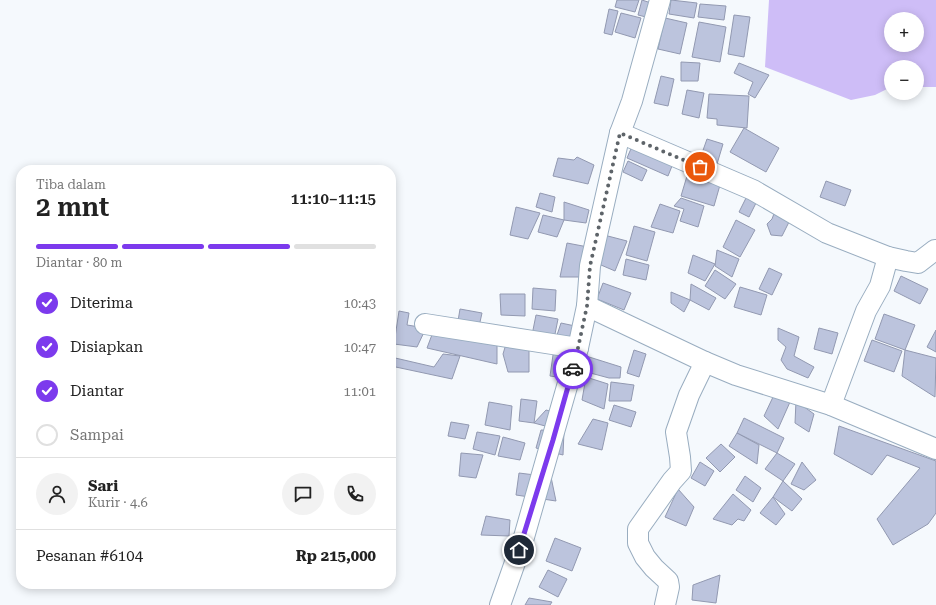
<!DOCTYPE html>
<html lang="id">
<meta charset="utf-8">
<style>
body{margin:0;font-family:"Roboto Serif",serif;background:#f2f2f2;color:#222;height:100vh;display:flex;flex-direction:column;font-size:15px;white-space:nowrap}
*{box-sizing:border-box;margin:0}
p{font-size:13px;color:#767676}
.icon{flex:none;width:22px;height:22px;fill:none;stroke:currentColor;stroke-width:2;stroke-linecap:round;stroke-linejoin:round}
.map{position:relative;flex:1;overflow:hidden}
.side{position:absolute;left:16px;top:165px;width:380px;height:424px;display:flex;flex-direction:column;background:#fff;border-radius:16px;box-shadow:0 2px 10px #0003}
.side>*{flex:none}
.tools{position:absolute;left:884px;top:12px;display:grid;gap:8px}
.tools a{display:grid;place-items:center;width:40px;height:40px;border-radius:50%;background:#fff;box-shadow:0 2px 10px #0003;font-size:20px}
.pin{position:absolute;display:grid;place-items:center;width:34px;height:34px;color:#fff;margin:-17px;border:2px solid #fff;border-radius:50%;box-shadow:0 1px 4px #0007}
.courier{position:absolute;display:grid;place-items:center;width:40px;height:40px;margin:-20px;border:3px solid #7c3aed;border-radius:50%;background:#fff;color:#222;box-shadow:0 1px 5px #0007}
.head em{font-style:normal;font-weight:600}
.head div{display:flex;flex-direction:column-reverse}
.head{display:flex;align-items:center;justify-content:space-between;height:68px;padding:0 20px}
h1{font-size:26px;font-weight:600;line-height:30px}
.bar{display:grid;grid-template-columns:repeat(4,1fr);gap:6px 4px;align-content:center;height:48px;padding:0 20px}
.bar i{height:5px;border-radius:3px;background:#e0e0e0}
.bar .on{background:#7c3aed}
.bar p{grid-column:span 4}
.line{display:flex;align-items:center;gap:10px;padding:0 20px;border-top:1px solid #e0e0e0}
.line div{flex:1}
.round{display:grid;place-items:center;flex:none;width:42px;height:42px;border-radius:21px;background:#f2f2f2}
ol{padding:0 20px;list-style:none}
li{display:flex;align-items:center;gap:12px;height:44px}
li p{margin-inline-start:auto}
li .icon{padding:4px;border-radius:50%;background:#7c3aed;color:#fff;stroke-width:4}
li:last-child{color:#767676}
li i{width:22px;height:22px;border:2px solid #e0e0e0;border-radius:50%}
.map>svg:first-child{display:block}
.green{fill:#cebdf7;fill-rule:evenodd}
.building{fill:#bcc4dd;stroke:#9299b1}
.lines{fill:none;stroke-linecap:round;stroke-linejoin:round}
.minor-casing{stroke:#99adc0;stroke-width:22}
.minor{stroke:#fff;stroke-width:20}
.done{stroke:#5e6469;stroke-width:4;stroke-dasharray:0 7.2}
.route{stroke:#7c3aed;stroke-width:5}
</style>
<div class="map">
<svg width="936" height="605" viewBox="0 0 936 605">
<rect width="100%" height="100%" fill="#f5f9fd"/>
<path class="green" d="M 769,0 L 936,0 L 936,87 L 917,87 L 917,67 L 891,67 L 891,87 L 875,95 L 851,100 L 765,67 ZM 891,19 L 917,19 L 917,45 L 891,45 Z"/>
<g class="building">
<path d="M 617,0 L 639,0 L 635,12 L 615,7 Z"/>
<path d="M 642,0 L 654,4 L 650,18 L 638,15 Z"/>
<path d="M 671,0 L 697,3 L 694,18 L 669,14 Z"/>
<path d="M 700,4 L 726,6 L 724,20 L 698,17 Z"/>
<path d="M 609,9 L 618,11 L 612,35 L 604,33 Z"/>
<path d="M 621,13 L 641,18 L 635,38 L 615,32 Z"/>
<path d="M 734,15 L 750,17 L 744,57 L 728,54 Z"/>
<path d="M 665,18 L 687,23 L 680,54 L 658,49 Z"/>
<path d="M 699,22 L 726,27 L 720,62 L 692,57 Z"/>
<path d="M 681,62 L 700,63 L 698,81 L 681,81 Z"/>
<path d="M 739,63 L 769,75 L 755,98 L 748,94 L 753,82 L 734,73 Z"/>
<path d="M 661,76 L 674,79 L 668,106 L 654,103 Z"/>
<path d="M 687,90 L 704,93 L 699,118 L 682,114 Z"/>
<path d="M 709,94 L 749,96 L 747,128 L 717,125 L 717,119 L 707,118 Z"/>
<path d="M 744,128 L 779,148 L 766,172 L 730,152 Z"/>
<path d="M 707,139 L 723,144 L 717,164 L 701,156 Z"/>
<path d="M 633,144 L 674,161 L 668,176 L 627,158 Z"/>
<path d="M 577,157 L 594,165 L 588,184 L 553,176 L 558,158 L 574,160 Z"/>
<path d="M 628,161 L 647,170 L 642,181 L 623,172 Z"/>
<path d="M 687,176 L 720,185 L 714,206 L 681,196 Z"/>
<path d="M 826,181 L 851,190 L 845,206 L 820,197 Z"/>
<path d="M 749,192 L 759,197 L 749,217 L 739,212 Z"/>
<path d="M 540,193 L 555,197 L 552,212 L 536,207 Z"/>
<path d="M 681,198 L 704,206 L 698,227 L 680,221 L 684,209 L 674,206 Z"/>
<path d="M 564,202 L 589,210 L 586,223 L 564,220 Z"/>
<path d="M 660,204 L 680,211 L 673,233 L 651,227 Z"/>
<path d="M 516,207 L 540,213 L 528,239 L 510,235 Z"/>
<path d="M 775,211 L 790,220 L 782,236 L 771,235 L 767,224 L 772,219 Z"/>
<path d="M 543,215 L 564,220 L 557,237 L 538,232 Z"/>
<path d="M 736,220 L 755,230 L 740,257 L 723,247 Z"/>
<path d="M 634,226 L 655,232 L 647,261 L 626,255 Z"/>
<path d="M 604,235 L 627,241 L 615,271 L 594,262 Z"/>
<path d="M 567,243 L 588,247 L 581,277 L 560,277 Z"/>
<path d="M 717,250 L 739,259 L 732,277 L 715,266 Z"/>
<path d="M 693,255 L 715,264 L 705,281 L 688,273 Z"/>
<path d="M 626,259 L 649,265 L 646,280 L 623,275 Z"/>
<path d="M 769,268 L 782,274 L 772,295 L 759,289 Z"/>
<path d="M 715,270 L 736,284 L 725,299 L 705,286 Z"/>
<path d="M 901,276 L 928,289 L 920,304 L 894,291 Z"/>
<path d="M 603,283 L 631,293 L 624,310 L 597,299 Z"/>
<path d="M 691,284 L 716,298 L 709,310 L 690,300 Z"/>
<path d="M 740,287 L 767,295 L 761,315 L 734,307 Z"/>
<path d="M 533,288 L 556,290 L 555,311 L 532,309 Z"/>
<path d="M 671,292 L 690,300 L 684,312 L 671,303 Z"/>
<path d="M 500,294 L 525,294 L 525,316 L 501,315 Z"/>
<path d="M 460,309 L 482,313 L 478,331 L 457,327 Z"/>
<path d="M 399,311 L 409,313 L 407,325 L 426,328 L 417,347 L 394,344 Z"/>
<path d="M 884,314 L 915,325 L 905,350 L 875,339 Z"/>
<path d="M 536,315 L 558,319 L 554,339 L 532,335 Z"/>
<path d="M 561,323 L 575,326 L 571,342 L 556,338 Z"/>
<path d="M 391,325 L 395,326 L 394,344 L 392,352 Z"/>
<path d="M 778,328 L 799,337 L 794,356 L 814,367 L 808,378 L 787,369 L 781,360 L 786,347 L 778,340 Z"/>
<path d="M 819,328 L 838,333 L 832,354 L 814,349 Z"/>
<path d="M 936,330 L 936,352 L 927,347 Z"/>
<path d="M 433,332 L 497,345 L 497,364 L 427,348 Z"/>
<path d="M 872,340 L 902,351 L 894,372 L 864,361 Z"/>
<path d="M 506,344 L 529,347 L 529,372 L 508,372 L 503,354 Z"/>
<path d="M 554,348 L 567,350 L 564,378 L 550,376 Z"/>
<path d="M 634,350 L 646,354 L 639,377 L 627,373 Z"/>
<path d="M 905,350 L 936,358 L 935,397 L 902,376 Z"/>
<path d="M 443,354 L 460,356 L 452,379 L 391,366 L 391,357 L 434,367 Z"/>
<path d="M 586,356 L 621,367 L 620,378 L 609,378 L 583,371 Z"/>
<path d="M 586,377 L 608,384 L 604,409 L 582,400 Z"/>
<path d="M 611,382 L 634,385 L 631,401 L 609,401 Z"/>
<path d="M 773,397 L 790,402 L 778,429 L 764,416 Z"/>
<path d="M 521,399 L 537,401 L 534,423 L 519,421 Z"/>
<path d="M 796,401 L 814,414 L 809,432 L 795,423 Z"/>
<path d="M 489,402 L 512,406 L 510,430 L 485,425 Z"/>
<path d="M 614,405 L 636,412 L 631,427 L 609,420 Z"/>
<path d="M 546,410 L 569,416 L 564,431 L 534,423 Z"/>
<path d="M 744,418 L 784,438 L 777,453 L 737,433 Z"/>
<path d="M 593,419 L 608,423 L 602,450 L 578,444 Z"/>
<path d="M 451,422 L 469,425 L 465,439 L 448,436 Z"/>
<path d="M 839,426 L 936,461 L 936,513 L 928,524 L 893,545 L 877,519 L 920,468 L 887,455 L 872,475 L 834,454 Z"/>
<path d="M 541,430 L 564,431 L 563,455 L 536,448 Z"/>
<path d="M 477,432 L 500,436 L 495,455 L 473,449 Z"/>
<path d="M 737,433 L 759,445 L 757,464 L 729,446 Z"/>
<path d="M 503,437 L 525,443 L 520,460 L 498,456 Z"/>
<path d="M 721,444 L 735,457 L 720,472 L 706,458 Z"/>
<path d="M 461,453 L 483,455 L 476,478 L 459,476 Z"/>
<path d="M 777,453 L 795,464 L 783,481 L 765,469 Z"/>
<path d="M 700,462 L 714,471 L 705,486 L 691,478 Z"/>
<path d="M 802,462 L 816,480 L 804,490 L 791,484 Z"/>
<path d="M 519,473 L 551,477 L 556,501 L 516,495 Z"/>
<path d="M 745,476 L 761,488 L 753,502 L 736,490 Z"/>
<path d="M 783,481 L 802,499 L 792,511 L 773,497 Z"/>
<path d="M 678,489 L 694,507 L 686,526 L 665,517 Z"/>
<path d="M 733,494 L 751,510 L 744,521 L 738,519 L 732,525 L 713,519 Z"/>
<path d="M 773,497 L 785,514 L 776,525 L 760,513 Z"/>
<path d="M 486,516 L 510,520 L 509,536 L 481,535 Z"/>
<path d="M 555,538 L 581,548 L 572,571 L 546,561 Z"/>
<path d="M 548,570 L 567,579 L 558,597 L 539,587 Z"/>
<path d="M 720,575 L 716,603 L 692,600 L 693,585 Z"/>
<path d="M 529,598 L 552,602 L 550,605 L 525,605 Z"/>
</g>
<g class="lines">
<defs>
<g id="minor">
<path d="M 620,133 L 753,190 L 827,233 L 888,257 L 906,261 L 918,263 L 935,250"/>
<path d="M 587,306 L 705,362 L 736,375 L 831,405 L 936,449"/>
<path d="M 425,324 L 578,348"/>
<path d="M 831,405 L 866,311 L 880,286 L 888,257"/>
<path d="M 500,605 L 524,537 L 578,348 L 587,306 L 590,266 L 620,133 L 632,101 L 660,0"/>
<path d="M 665,605 L 669,587 L 668,581 L 654,568 L 645,557 L 638,543 L 638,529 L 672,481 L 681,471 L 680,457 L 676,432 L 689,395 L 705,362"/>
</g>
</defs>
<use href="#minor" class="minor-casing"/>
<use href="#minor" class="minor"/>
</g>
<g class="lines">
<path class="done" d="M 573,369 L 578,348 L 587,306 L 590,266 L 620,133 L 700,167"/>
<path class="route" d="M 519,550 L 553,440 L 573,369"/>
</g>
</svg>
<div class="tools">
<a>+</a>
<a>−</a>
</div>
<div class="pin" style="left:700px;top:167px;background:#ea580c"><svg class="icon" aria-label="bag" viewBox="0 0 24 24"><path d="M5 8h14l-1 12H6zM9 8a3 3 0 0 1 6 0"/></svg></div>
<div class="pin" style="left:519px;top:550px;background:#1f2937"><svg class="icon" aria-label="home" viewBox="0 0 24 24"><path d="M3 11l9-7 9 7M6 9v11h12V9"/></svg></div>
<div class="courier" style="left:573px;top:369px"><svg class="icon" aria-label="car" viewBox="0 0 24 24"><path d="M5 17H2v-5l4-1 3-4h7l3 4 3 1v5h-3M9 17h6M6 11h13"/><circle cx="7" cy="17" r="2"/><circle cx="17" cy="17" r="2"/></svg></div>
<section class="side">
<div class="head"><div><h1>2 mnt</h1><p>Tiba dalam</p></div><em>11:10–11:15</em></div>
<div class="bar"><i class="on"></i><i class="on"></i><i class="on"></i><i></i><p>Diantar · 80 m</p></div>
<ol>
<li><svg class="icon" aria-label="check" viewBox="0 0 24 24"><path d="M5 12l5 5 9-10"/></svg>Diterima<p>10:43</p></li>
<li><svg class="icon" aria-label="check" viewBox="0 0 24 24"><path d="M5 12l5 5 9-10"/></svg>Disiapkan<p>10:47</p></li>
<li><svg class="icon" aria-label="check" viewBox="0 0 24 24"><path d="M5 12l5 5 9-10"/></svg>Diantar<p>11:01</p></li>
<li><i></i>Sampai</li>
</ol>
<div class="line" style="height:72px"><a class="round"><svg class="icon" aria-label="person" viewBox="0 0 24 24"><circle cx="12" cy="8" r="4"/><path d="M4 21q1-7 8-7t8 7"/></svg></a><div><b>Sari</b><p>Kurir · 4.6</p></div><a class="round"><svg class="icon" aria-label="chat" viewBox="0 0 24 24"><path d="M4 5h16v11H9l-5 4z"/></svg></a><a class="round"><svg class="icon" aria-label="phone" viewBox="0 0 24 24"><path d="M5 4h4l2 5-3 2q2 4 5 5l2-3 5 2v4C11 20 4 13 5 4z"/></svg></a></div>
<div class="line" style="height:52px"><div>Pesanan #6104</div><b>Rp 215,000</b></div>
</section>
</div>
